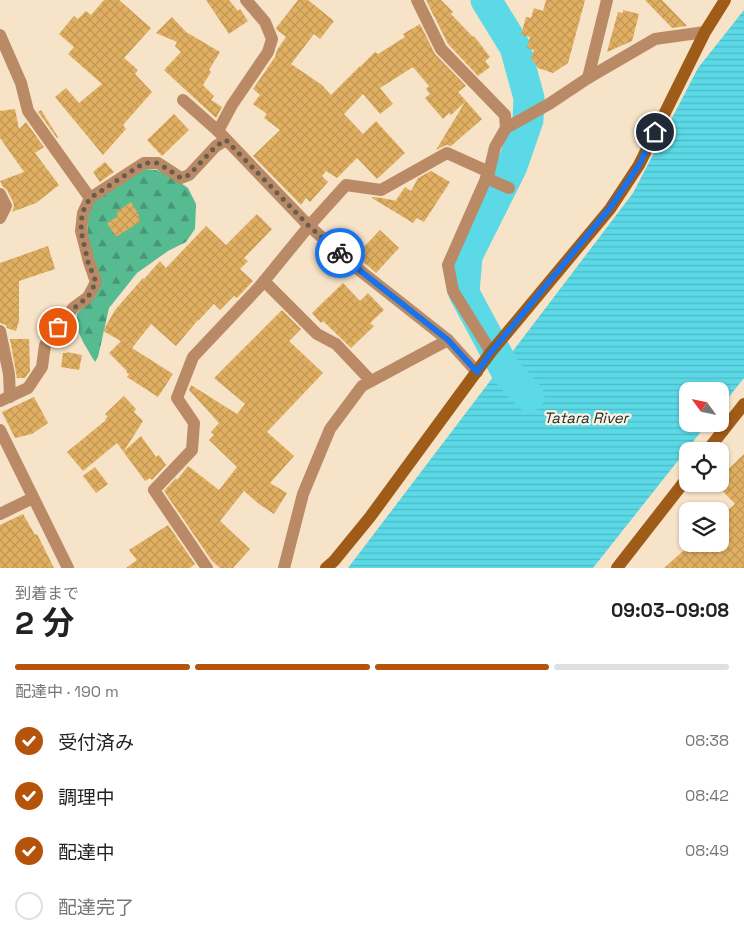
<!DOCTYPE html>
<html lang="ja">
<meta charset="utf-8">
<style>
body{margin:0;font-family:"Space Grotesk","Noto Sans JP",sans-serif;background:#f6f6f6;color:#222;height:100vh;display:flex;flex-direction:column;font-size:19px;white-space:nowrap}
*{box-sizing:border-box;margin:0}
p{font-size:16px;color:#767676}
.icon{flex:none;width:28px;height:28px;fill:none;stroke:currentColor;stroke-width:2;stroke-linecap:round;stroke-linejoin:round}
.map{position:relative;height:568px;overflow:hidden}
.sheet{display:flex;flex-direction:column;background:#fff;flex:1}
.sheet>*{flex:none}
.needle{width:32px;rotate:303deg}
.buttons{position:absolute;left:679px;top:382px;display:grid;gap:10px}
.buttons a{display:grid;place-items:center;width:50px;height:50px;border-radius:10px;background:#fff;box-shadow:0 1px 4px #0004;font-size:25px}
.pin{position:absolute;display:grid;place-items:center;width:42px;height:42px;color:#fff;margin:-21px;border:2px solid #fff;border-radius:50%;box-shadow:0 1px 5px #0007}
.courier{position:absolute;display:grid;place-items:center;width:50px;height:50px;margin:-25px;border:4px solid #1a73e8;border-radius:50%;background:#fff;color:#222;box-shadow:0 1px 6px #0007}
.summary em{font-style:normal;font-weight:700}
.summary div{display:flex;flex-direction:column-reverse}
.summary{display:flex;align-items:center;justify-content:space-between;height:85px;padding:0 15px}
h1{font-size:32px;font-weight:700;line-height:38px}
.bar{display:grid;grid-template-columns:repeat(4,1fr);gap:8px 5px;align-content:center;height:60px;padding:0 15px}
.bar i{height:6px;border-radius:4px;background:#e0e0e0}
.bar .current{background:#b45309}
.bar p{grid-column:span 4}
ol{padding:0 15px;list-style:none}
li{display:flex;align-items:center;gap:15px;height:55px}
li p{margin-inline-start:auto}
li .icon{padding:5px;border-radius:50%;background:#b45309;color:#fff;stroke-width:4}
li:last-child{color:#767676}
li i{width:28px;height:28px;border:2px solid #e0e0e0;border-radius:50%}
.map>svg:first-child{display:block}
.forest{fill:url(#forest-firs)}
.water{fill:url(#water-rules)}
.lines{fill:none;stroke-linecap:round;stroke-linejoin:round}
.river{stroke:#5bd9e6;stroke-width:31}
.building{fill:url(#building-cross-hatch)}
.street{stroke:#b98a65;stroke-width:12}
.secondary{stroke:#9f5b18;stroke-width:12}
.done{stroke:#685c4c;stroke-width:5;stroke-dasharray:0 9}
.route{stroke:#1a73e8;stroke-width:6}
.labels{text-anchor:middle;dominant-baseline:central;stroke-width:4.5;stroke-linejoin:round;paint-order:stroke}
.water-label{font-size:15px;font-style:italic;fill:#182e31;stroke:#fef2e1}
</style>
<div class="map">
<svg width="744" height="568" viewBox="0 0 744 568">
<defs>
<pattern id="forest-firs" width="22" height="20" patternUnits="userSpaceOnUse" patternTransform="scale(1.25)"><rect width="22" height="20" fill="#57bb92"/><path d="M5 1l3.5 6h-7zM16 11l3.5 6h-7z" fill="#479775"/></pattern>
<pattern id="water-rules" width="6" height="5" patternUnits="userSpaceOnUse" patternTransform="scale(1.25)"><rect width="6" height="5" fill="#5bd9e6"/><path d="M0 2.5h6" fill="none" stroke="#4fb9c4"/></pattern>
<pattern id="building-cross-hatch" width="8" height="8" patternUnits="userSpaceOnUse" patternTransform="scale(1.25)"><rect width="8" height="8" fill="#e1af61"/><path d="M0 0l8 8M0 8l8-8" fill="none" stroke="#c09653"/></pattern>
</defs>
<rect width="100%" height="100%" fill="#f7e3c7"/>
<path class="forest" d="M 145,169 L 156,170 L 169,175 L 188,188 L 196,204 L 195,229 L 186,242 L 168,251 L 137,273 L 109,308 L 98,357 L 95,362 L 83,342 L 76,326 L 77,313 L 88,303 L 100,280 L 87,236 L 88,216 L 92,202 Z"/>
<path class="water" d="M 744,10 L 744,378 L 720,408 L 720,391 L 688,391 L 688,424 L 707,424 L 593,568 L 348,568 L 633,193 L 698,68 Z"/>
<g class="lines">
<path class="river" d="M 486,0 L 515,47 L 529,98 L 528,120 L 512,166 L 467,256 L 464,293 L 506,371 L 529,396"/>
</g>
<g class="building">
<path d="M 104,0 L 119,0 L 151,28 L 124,58 L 138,70 L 135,74 L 152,92 L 123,125 L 126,129 L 103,155 L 55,97 L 66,88 L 79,103 L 102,84 L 68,54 L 74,47 L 59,34 L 74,16 L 78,19 L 86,11 L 91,15 Z"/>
<path d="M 206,0 L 229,0 L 238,11 L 240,9 L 248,21 L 229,34 Z"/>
<path d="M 298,0 L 308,0 L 334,21 L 320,39 L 314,34 L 291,64 L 322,85 L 331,95 L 360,66 L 360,67 L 375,52 L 378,54 L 405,37 L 403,34 L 420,24 L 435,54 L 466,86 L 458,92 L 482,119 L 451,146 L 446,145 L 436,150 L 465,102 L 451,115 L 449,113 L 443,119 L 425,98 L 430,94 L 426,89 L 429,86 L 413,67 L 380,88 L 393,104 L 380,114 L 363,94 L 344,114 L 363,134 L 376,121 L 405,153 L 377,179 L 357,158 L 337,178 L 326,171 L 322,176 L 328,182 L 310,202 L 306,198 L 301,205 L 253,156 L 280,130 L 264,118 L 267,114 L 253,104 L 260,95 L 253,89 L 275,57 L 277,50 L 286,37 L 277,30 L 276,28 Z"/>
<path d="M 426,0 L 441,0 L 453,12 L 451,14 L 473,37 L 474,36 L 490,57 L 485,61 L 490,67 L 478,76 L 448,44 Z"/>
<path d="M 546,0 L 585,0 L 568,63 L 553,73 L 538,68 L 531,58 L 534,50 L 527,48 L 530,37 L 521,35 L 526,17 L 531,18 L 534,8 L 543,11 Z"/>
<path d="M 645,0 L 662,0 L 687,26 L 672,28 Z"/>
<path d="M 623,10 L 639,14 L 632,41 L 607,52 L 618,12 L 623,13 Z"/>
<path d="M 172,17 L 186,32 L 220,52 L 209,70 L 211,72 L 203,85 L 214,96 L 211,100 L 222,107 L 216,118 L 164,70 L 181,52 L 175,46 L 177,42 L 156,33 Z"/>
<path d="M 15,109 L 19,129 L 26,122 L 44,147 L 35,153 L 59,185 L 36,203 L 12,212 L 14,206 L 13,202 L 7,190 L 3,187 L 0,181 L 24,172 L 0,138 L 0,111 Z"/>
<path d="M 41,110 L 58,137 L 57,138 L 38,112 Z"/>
<path d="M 174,114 L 189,130 L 162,156 L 147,140 Z"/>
<path d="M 105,162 L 114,172 L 100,182 L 93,172 Z"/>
<path d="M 431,171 L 450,182 L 424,222 L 417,218 L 413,223 L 372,198 L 372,197 L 382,198 L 397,201 L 396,200 L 405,187 L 411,191 L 418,178 Z"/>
<path d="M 131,202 L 139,215 L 138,216 L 141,221 L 116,237 L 107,223 L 118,216 L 116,212 Z"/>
<path d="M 257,214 L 272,229 L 244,258 L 248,261 L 240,269 L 253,281 L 237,298 L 234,296 L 220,310 L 214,304 L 198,321 L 198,320 L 176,346 L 151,324 L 132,348 L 173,374 L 158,397 L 127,377 L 129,374 L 126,372 L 127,371 L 109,353 L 121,341 L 103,331 L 115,310 L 143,278 L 144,279 L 160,261 L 166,268 L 206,226 L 226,245 Z"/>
<path d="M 380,230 L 399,248 L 376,273 L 360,259 L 366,253 L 362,249 Z"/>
<path d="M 48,246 L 55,269 L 19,281 L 19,321 L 16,331 L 7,328 L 6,325 L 0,323 L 0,263 Z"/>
<path d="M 343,283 L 360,301 L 368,293 L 384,310 L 370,323 L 374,326 L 351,348 L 323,321 L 321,323 L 312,313 Z"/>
<path d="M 282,310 L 301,329 L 289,341 L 323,373 L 267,432 L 294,456 L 270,483 L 287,493 L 274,514 L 259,504 L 244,491 L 220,521 L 250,549 L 233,568 L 220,568 L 212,561 L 164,491 L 176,478 L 177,480 L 188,466 L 219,490 L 237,467 L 209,440 L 214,435 L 211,432 L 219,423 L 189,390 L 191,385 L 237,414 L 245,404 L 214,378 Z"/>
<path d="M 10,339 L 29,339 L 30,371 L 25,378 L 17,378 Z"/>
<path d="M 67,352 L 82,355 L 79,370 L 61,367 L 63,353 L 67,353 Z"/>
<path d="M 124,396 L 136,409 L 134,412 L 143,421 L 124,451 L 141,436 L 156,457 L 159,455 L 166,465 L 152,480 L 150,478 L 145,481 L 117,443 L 83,471 L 67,452 L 106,420 L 105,419 L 108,417 L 105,414 Z"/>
<path d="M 34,397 L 48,423 L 32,434 L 15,438 L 2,412 Z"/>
<path d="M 744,454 L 744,568 L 664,568 L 691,544 L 720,544 L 720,517 L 735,504 L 716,484 L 720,484 L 720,477 Z"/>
<path d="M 95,467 L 108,484 L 96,493 L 83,476 Z"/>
<path d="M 23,514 L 35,535 L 37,534 L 54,568 L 0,568 L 0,525 Z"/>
<path d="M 168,525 L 195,564 L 190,568 L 126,568 L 137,560 L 129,550 Z"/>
</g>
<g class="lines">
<g class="street">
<path d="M 246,0 L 265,22 L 272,39 L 268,52 L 232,105 L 218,131 L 309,226 L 358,269 L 448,340 L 477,372"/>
<path d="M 417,0 L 441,49 L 505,115 L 506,128"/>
<path d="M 0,35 L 21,83 L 28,111 L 90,198"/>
<path d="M 588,78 L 607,0"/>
<path d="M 183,100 L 218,131"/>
<path d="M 486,178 L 509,188"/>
<path d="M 0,194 L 6,206 L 0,218"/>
<path d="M 264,281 L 317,334 L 336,344 L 371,381"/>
<path d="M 0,331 L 9,374 L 10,397"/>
<path d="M 491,352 L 453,291 L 448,265 L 489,172 L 495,147 L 506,128 L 549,104 L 588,78 L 655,39 L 705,32"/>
<path d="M 0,401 L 28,388 L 42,367 L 45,345 L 73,308 L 88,297 L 96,282 L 89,262 L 81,231 L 83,213 L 90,198 L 144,163 L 158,163 L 181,178 L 189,175 L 216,146 L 226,140"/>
<path d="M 0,430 L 68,568"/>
<path d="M 0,514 L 33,498"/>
<path d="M 207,568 L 154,490 L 192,450 L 194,423 L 177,398 L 193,357 L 260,286 L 309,226 L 346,185 L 381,190 L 447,153 L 489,172"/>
<path d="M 284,568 L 303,494 L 330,429 L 362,386 L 448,340"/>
</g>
<g class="secondary">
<path d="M 707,451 L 744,404"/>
<path d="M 326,568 L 334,561 L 370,517 L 491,352 L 610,209 L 639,165 L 705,32 L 725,0"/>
<path d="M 617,568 L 688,477"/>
</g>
</g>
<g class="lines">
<path class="done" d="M 58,327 L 74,308 L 88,297 L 96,282 L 88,262 L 81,231 L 82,213 L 90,198 L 144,163 L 158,163 L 181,178 L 189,175 L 216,146 L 226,140 L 309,226 L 340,253"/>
<path class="route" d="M 340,253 L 358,269 L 448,340 L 477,372 L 491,352 L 610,208 L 639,165 L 655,132"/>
</g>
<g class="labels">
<g class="water-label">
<text x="586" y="417">Tatara River</text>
</g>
</g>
</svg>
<div class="buttons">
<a><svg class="needle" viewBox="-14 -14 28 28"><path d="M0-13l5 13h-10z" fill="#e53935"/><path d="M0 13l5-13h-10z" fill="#767676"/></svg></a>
<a><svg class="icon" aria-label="locate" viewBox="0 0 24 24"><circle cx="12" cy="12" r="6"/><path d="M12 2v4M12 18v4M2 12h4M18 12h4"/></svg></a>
<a><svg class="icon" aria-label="layers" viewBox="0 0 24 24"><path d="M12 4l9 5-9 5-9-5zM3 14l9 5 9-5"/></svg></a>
</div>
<div class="pin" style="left:58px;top:327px;background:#ea580c"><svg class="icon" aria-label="bag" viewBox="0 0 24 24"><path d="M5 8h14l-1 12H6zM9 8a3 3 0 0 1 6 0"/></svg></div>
<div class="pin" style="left:655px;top:132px;background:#1f2937"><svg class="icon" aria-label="home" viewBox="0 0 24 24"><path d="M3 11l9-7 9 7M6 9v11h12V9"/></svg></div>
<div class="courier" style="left:340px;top:253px"><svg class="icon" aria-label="bike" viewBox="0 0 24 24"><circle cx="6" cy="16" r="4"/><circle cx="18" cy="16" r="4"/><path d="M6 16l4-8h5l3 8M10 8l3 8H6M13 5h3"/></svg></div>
</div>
<section class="sheet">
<div class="summary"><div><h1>2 分</h1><p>到着まで</p></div><em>09:03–09:08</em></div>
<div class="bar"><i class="current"></i><i class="current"></i><i class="current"></i><i></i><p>配達中 · 190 m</p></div>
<ol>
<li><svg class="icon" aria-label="check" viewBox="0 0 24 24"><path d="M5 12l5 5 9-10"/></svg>受付済み<p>08:38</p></li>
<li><svg class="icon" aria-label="check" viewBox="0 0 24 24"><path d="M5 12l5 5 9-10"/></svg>調理中<p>08:42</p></li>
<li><svg class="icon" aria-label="check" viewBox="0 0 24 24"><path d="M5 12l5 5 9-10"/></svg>配達中<p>08:49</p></li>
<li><i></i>配達完了</li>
</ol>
</section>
